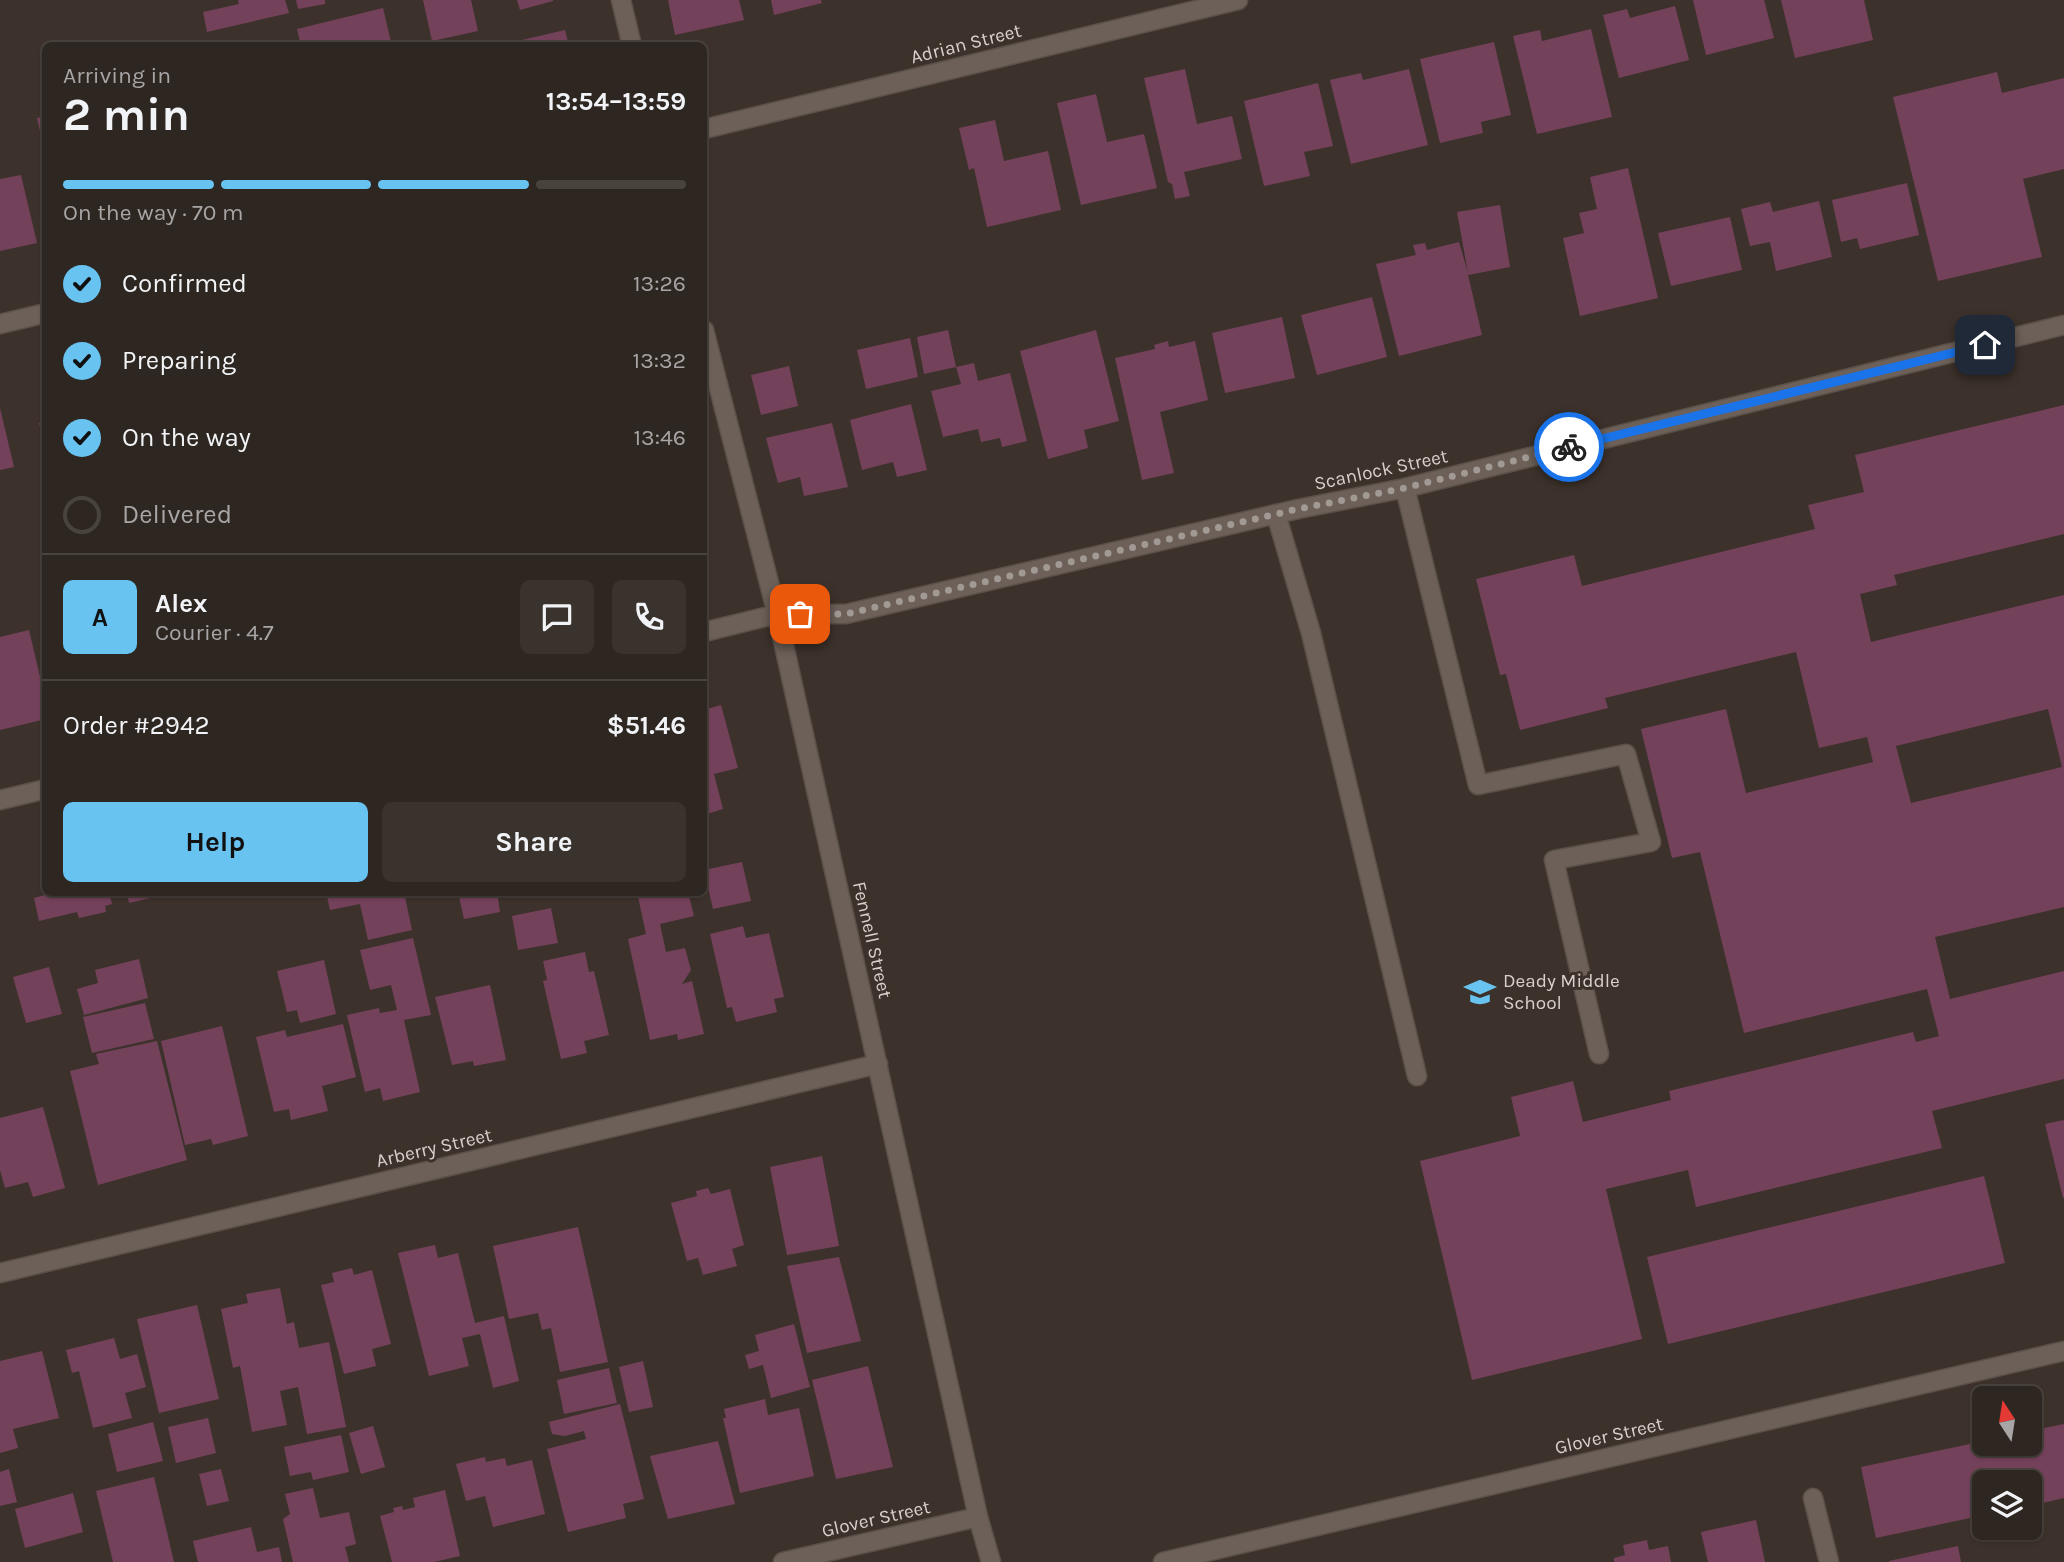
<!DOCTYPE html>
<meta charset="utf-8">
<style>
body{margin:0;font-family:Karla,sans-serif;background:#3a322d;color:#f1f3f6;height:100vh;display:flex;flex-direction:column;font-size:26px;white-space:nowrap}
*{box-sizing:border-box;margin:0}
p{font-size:23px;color:#a7a5a5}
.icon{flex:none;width:38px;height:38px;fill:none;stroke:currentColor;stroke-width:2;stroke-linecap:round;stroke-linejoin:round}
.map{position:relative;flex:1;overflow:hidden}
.sheet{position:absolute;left:42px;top:42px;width:665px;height:854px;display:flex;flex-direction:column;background:#2e2620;border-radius:10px;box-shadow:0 2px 5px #0004,0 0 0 2px #49433e}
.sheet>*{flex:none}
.needle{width:46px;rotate:348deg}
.tools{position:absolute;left:1972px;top:1386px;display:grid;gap:14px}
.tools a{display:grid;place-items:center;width:70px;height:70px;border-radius:10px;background:#2e2620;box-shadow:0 2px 5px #0004,0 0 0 2px #49433e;font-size:35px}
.pin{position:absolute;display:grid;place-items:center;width:60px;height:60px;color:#fff;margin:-30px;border-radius:14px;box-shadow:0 4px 10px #0006}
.courier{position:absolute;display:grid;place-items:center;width:70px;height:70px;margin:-35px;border:5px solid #1a73e8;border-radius:50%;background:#fff;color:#222;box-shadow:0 2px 9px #0007}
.head em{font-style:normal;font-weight:700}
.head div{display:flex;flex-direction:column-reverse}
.head{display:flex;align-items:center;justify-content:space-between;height:119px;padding:0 21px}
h1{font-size:46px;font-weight:700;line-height:52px}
.bar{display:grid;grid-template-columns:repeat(4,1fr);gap:10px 7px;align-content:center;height:84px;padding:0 21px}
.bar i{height:9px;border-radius:5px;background:#49433e}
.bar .current{background:#69c3f1}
.bar p{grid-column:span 4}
.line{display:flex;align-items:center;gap:18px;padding:0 21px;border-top:2px solid #49433e}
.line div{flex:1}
.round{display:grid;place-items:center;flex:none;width:74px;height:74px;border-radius:10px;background:#3a322d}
ol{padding:0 21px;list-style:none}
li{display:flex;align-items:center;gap:21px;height:77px}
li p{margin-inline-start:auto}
li .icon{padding:7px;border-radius:50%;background:#69c3f1;color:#111;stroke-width:4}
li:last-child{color:#a7a5a5}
li i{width:38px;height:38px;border:4px solid #49433e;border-radius:50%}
.primary-button{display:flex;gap:14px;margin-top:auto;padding:14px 21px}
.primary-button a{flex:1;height:80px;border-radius:10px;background:#69c3f1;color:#111;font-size:28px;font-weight:700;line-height:80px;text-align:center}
.primary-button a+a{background:#3a322d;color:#f1f3f6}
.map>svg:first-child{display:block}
.building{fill:#74415b;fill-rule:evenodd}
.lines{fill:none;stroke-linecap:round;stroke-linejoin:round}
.minor-casing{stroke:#5a514a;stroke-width:21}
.minor{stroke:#6c6058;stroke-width:18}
.done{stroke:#a19993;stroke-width:7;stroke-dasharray:0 12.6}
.route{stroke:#1a73e8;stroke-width:9}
.labels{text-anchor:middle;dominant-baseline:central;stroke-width:6;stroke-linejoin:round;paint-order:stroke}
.street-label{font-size:19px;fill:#d7d0cb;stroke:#3d322b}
.poi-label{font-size:19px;fill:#d7d0cb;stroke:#3d322b;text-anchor:start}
</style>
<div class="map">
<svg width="2064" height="1562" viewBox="0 0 2064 1562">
<rect width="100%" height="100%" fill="#3d322b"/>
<g class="building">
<path d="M 238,0 L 285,0 L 289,13 L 207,32 L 203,12 L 239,4 Z"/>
<path d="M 296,0 L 325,0 L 325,4 L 298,9 Z"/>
<path d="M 423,0 L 471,0 L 478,31 L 432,41 Z"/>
<path d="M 517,0 L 553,0 L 553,1 L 520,10 Z"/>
<path d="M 668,0 L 739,0 L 744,20 L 675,35 Z"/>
<path d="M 771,0 L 821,0 L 822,3 L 774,15 Z"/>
<path d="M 1693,0 L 1764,0 L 1774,38 L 1706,55 Z"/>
<path d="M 1781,0 L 1864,0 L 1873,40 L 1795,58 Z"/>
<path d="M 1675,6 L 1689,60 L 1619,78 L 1603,15 L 1627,9 L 1630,18 Z"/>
<path d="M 383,8 L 392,46 L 301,46 L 297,29 Z"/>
<path d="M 1591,29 L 1612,117 L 1537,134 L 1513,36 L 1540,30 L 1542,41 Z"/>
<path d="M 565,30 L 569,46 L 506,46 L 505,44 Z"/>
<path d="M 1494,42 L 1511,115 L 1481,122 L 1483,133 L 1440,143 L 1420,59 Z"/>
<path d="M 1185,69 L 1197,124 L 1232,116 L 1242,159 L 1184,172 L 1190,196 L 1175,199 L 1172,184 L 1168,182 L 1144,78 Z"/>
<path d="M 1409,69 L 1428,145 L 1351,164 L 1330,80 L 1361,73 L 1363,80 Z"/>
<path d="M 1997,72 L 2002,93 L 2064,78 L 2064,169 L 2023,179 L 2042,257 L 1938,281 L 1893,97 Z"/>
<path d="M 1318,83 L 1333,146 L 1304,152 L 1310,176 L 1264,186 L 1244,101 Z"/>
<path d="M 1096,94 L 1107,142 L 1144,134 L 1157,188 L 1081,205 L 1057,103 Z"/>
<path d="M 46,116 L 46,149 L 44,149 L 37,118 Z"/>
<path d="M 995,120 L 1004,161 L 1048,151 L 1061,210 L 987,227 L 974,168 L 969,170 L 959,128 Z"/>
<path d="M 1628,168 L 1658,298 L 1580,316 L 1563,238 L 1584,233 L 1579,213 L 1597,209 L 1590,177 Z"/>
<path d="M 21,175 L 37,243 L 0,251 L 0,179 Z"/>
<path d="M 1907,183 L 1919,235 L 1860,249 L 1857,238 L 1841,242 L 1832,200 Z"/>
<path d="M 1819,201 L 1832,257 L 1776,271 L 1770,242 L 1750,246 L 1741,209 L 1770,202 L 1773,212 Z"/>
<path d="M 1500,205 L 1510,267 L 1468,275 L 1482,335 L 1399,356 L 1376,264 L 1416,255 L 1413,245 L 1425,243 L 1427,250 L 1459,242 L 1468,273 L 1457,212 Z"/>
<path d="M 1730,217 L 1742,270 L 1671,286 L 1658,233 Z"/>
<path d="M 1372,297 L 1387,357 L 1317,375 L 1301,315 Z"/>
<path d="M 1282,317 L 1295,378 L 1225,393 L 1212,333 Z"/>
<path d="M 948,330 L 956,367 L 924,374 L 917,337 Z"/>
<path d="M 1096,330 L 1119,421 L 1084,430 L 1088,448 L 1048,459 L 1020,351 Z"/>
<path d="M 910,338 L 918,377 L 866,389 L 857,350 Z"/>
<path d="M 1168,341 L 1169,347 L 1195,341 L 1208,400 L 1160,412 L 1174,473 L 1142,480 L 1115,358 L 1155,349 L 1154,345 Z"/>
<path d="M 974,363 L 978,381 L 1010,373 L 1027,441 L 1002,447 L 1000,438 L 981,442 L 978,429 L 943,437 L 931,391 L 961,384 L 956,367 Z"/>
<path d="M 789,366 L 798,406 L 761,415 L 751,375 Z"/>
<path d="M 911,404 L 927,470 L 897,477 L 893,462 L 862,470 L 850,420 Z"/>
<path d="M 2064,405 L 2064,534 L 1894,575 L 1897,585 L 1860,594 L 1871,642 L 2064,595 L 2064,907 L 1935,937 L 1950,999 L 2064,971 L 2064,1079 L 1932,1111 L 1942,1148 L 1696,1207 L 1688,1170 L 1606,1189 L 1642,1339 L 1472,1380 L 1420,1161 L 1520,1136 L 1511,1097 L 1573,1081 L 1583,1122 L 1671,1100 L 1669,1091 L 1913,1032 L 1916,1042 L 1939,1036 L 1927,989 L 1744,1033 L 1700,852 L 1672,858 L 1641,729 L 1726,709 L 1746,793 L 1873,762 L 1867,737 L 1819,748 L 1796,652 L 1605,698 L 1608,708 L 1520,730 L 1506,674 L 1500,675 L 1476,579 L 1574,555 L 1582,586 L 1815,529 L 1808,505 L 1864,492 L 1855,455 ZM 2048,709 L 2062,767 L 1911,803 L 1896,746 Z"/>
<path d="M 0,408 L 14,467 L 0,470 Z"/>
<path d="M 46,422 L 46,445 L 45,445 L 39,423 Z"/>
<path d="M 832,423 L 848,487 L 804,496 L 800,477 L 778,483 L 766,438 Z"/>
<path d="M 29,630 L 46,702 L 46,719 L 0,730 L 0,637 Z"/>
<path d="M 721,705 L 738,768 L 714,774 L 723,809 L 704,815 L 704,710 Z"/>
<path d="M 742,862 L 751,901 L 713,909 L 704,870 Z"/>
<path d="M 45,892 L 109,892 L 112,904 L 105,906 L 106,912 L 79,918 L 77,912 L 39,921 L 34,898 L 45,895 Z"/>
<path d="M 127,892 L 163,892 L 164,895 L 129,903 Z"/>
<path d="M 326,892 L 374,892 L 374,895 L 404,892 L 412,930 L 368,940 L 360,904 L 330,910 Z"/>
<path d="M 458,892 L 497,892 L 500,912 L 464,919 Z"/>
<path d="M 637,892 L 688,892 L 694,916 L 660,924 L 666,952 L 685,948 L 691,970 L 682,984 L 692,981 L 704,1034 L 678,1040 L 677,1034 L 650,1040 L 628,939 L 646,934 Z"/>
<path d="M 551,908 L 558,943 L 518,950 L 512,916 Z"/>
<path d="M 743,926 L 746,938 L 769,933 L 784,997 L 774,999 L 777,1012 L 736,1022 L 732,1007 L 727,1008 L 710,934 Z"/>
<path d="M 413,938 L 431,1015 L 404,1020 L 420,1092 L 383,1101 L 380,1088 L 365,1092 L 347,1015 L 379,1008 L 380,1013 L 397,1010 L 391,985 L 370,990 L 360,950 Z"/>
<path d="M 585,952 L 589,972 L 594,971 L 609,1035 L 584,1041 L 587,1053 L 561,1059 L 543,981 L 547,980 L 543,961 Z"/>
<path d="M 139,959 L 148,998 L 84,1015 L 77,989 L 98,983 L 95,970 Z"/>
<path d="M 324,960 L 336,1014 L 300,1023 L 297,1010 L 287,1012 L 277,971 Z"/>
<path d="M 49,967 L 62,1014 L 26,1023 L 13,977 Z"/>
<path d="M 490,985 L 506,1060 L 474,1066 L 473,1061 L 452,1065 L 435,997 Z"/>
<path d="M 145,1003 L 154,1039 L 92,1053 L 83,1017 Z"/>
<path d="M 343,1024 L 356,1077 L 322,1086 L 328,1111 L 291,1120 L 289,1109 L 274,1112 L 256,1037 L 285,1030 L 287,1037 Z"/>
<path d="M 222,1026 L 248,1136 L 213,1145 L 211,1139 L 185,1145 L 161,1041 Z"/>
<path d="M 157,1041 L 187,1160 L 98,1185 L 70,1071 L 99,1064 L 96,1054 Z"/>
<path d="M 43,1107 L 65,1188 L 33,1197 L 28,1182 L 5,1188 L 0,1170 L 0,1118 Z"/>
<path d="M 2064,1120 L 2064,1198 L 2063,1198 L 2045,1124 Z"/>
<path d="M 822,1156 L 839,1246 L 787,1255 L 770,1167 Z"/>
<path d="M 1984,1176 L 2005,1263 L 1668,1344 L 1647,1257 Z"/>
<path d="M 708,1188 L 711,1194 L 730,1189 L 744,1245 L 732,1249 L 737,1266 L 703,1275 L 698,1258 L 687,1261 L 671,1203 L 697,1196 L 696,1191 Z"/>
<path d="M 578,1227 L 608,1362 L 560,1372 L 551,1328 L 542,1330 L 538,1313 L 509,1319 L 493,1246 Z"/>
<path d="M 435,1245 L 438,1258 L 458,1253 L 475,1323 L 504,1316 L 519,1381 L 493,1388 L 480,1334 L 462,1338 L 469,1366 L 429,1376 L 398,1253 Z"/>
<path d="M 839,1257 L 861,1341 L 807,1353 L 787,1266 Z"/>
<path d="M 352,1268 L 354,1275 L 372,1270 L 391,1344 L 372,1349 L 376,1366 L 344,1374 L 321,1285 L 334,1282 L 332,1273 Z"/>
<path d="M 280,1288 L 287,1324 L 294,1322 L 299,1348 L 329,1342 L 346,1427 L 307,1434 L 298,1387 L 280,1391 L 287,1425 L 252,1432 L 240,1366 L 233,1368 L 221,1309 L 248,1303 L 246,1294 Z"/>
<path d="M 197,1305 L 219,1399 L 159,1413 L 137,1319 Z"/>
<path d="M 794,1324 L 810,1387 L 771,1398 L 763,1365 L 749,1369 L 745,1355 L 759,1351 L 755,1335 Z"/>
<path d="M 114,1338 L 120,1359 L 137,1354 L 146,1387 L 125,1393 L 132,1418 L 93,1428 L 79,1371 L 72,1373 L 66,1350 Z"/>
<path d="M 42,1351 L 59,1418 L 13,1429 L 18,1448 L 0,1453 L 0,1361 Z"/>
<path d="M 643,1361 L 653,1407 L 629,1412 L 619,1367 Z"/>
<path d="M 868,1366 L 893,1467 L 836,1479 L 812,1380 Z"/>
<path d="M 609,1368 L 617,1403 L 564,1414 L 557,1380 Z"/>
<path d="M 765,1399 L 768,1415 L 799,1408 L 814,1476 L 740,1493 L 723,1418 L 726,1418 L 724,1409 Z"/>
<path d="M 620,1404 L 644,1499 L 623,1504 L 626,1518 L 568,1532 L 547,1449 L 586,1439 L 584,1431 L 565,1436 L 552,1434 L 549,1422 Z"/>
<path d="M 208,1418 L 216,1453 L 176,1463 L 168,1427 Z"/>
<path d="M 153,1422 L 163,1461 L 117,1472 L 108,1434 Z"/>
<path d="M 2064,1424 L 2064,1498 L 2030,1506 L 2030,1482 L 1984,1482 L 1984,1515 L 1876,1538 L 1861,1467 L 1984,1441 L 1984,1444 L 2030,1444 L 2030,1431 Z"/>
<path d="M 373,1426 L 385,1467 L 361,1474 L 349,1433 Z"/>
<path d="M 341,1435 L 349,1472 L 313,1480 L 311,1472 L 290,1476 L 284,1447 Z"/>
<path d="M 718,1441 L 735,1504 L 668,1519 L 650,1456 Z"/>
<path d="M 485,1457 L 486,1462 L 505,1458 L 507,1466 L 532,1460 L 545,1514 L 493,1527 L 485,1496 L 466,1501 L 456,1464 Z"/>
<path d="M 9,1469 L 17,1502 L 0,1506 L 0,1472 Z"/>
<path d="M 221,1469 L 229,1501 L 207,1506 L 199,1474 Z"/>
<path d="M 154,1477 L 174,1562 L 113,1562 L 96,1491 Z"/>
<path d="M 313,1488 L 320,1518 L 349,1512 L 356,1544 L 345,1547 L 349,1562 L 293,1562 L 283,1519 L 290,1514 L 285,1494 Z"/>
<path d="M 445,1490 L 460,1556 L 434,1562 L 392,1562 L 380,1516 L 394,1512 L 393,1508 L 402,1506 L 403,1510 L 415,1507 L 413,1498 Z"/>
<path d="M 73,1493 L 83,1532 L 25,1548 L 15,1509 Z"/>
<path d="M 1756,1520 L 1765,1562 L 1708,1562 L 1701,1532 Z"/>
<path d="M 251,1527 L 257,1552 L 279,1547 L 282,1562 L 198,1562 L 193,1541 Z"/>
<path d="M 1647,1540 L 1649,1550 L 1668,1546 L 1671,1562 L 1614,1562 L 1614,1558 L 1625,1555 L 1623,1545 Z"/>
<path d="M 1958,1546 L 1961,1562 L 1889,1562 L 1889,1561 Z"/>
</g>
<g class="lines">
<defs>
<g id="minor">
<path d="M 621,0 L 632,46"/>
<path d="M 704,129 L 1238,0"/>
<path d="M 0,324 L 46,313"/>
<path d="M 704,330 L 777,614 L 978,1517 L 991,1562"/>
<path d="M 1405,488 L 1478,785 L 1626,754 L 1651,842 L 1554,860 L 1599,1054"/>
<path d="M 1276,514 L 1311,633 L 1417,1076"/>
<path d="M 704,632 L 777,614 L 846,614 L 1298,509 L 1405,488 L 2064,325"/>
<path d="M 0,800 L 46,789"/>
<path d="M 0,1273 L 878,1064"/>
<path d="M 1813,1498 L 1829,1562"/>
<path d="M 783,1562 L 978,1517"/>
<path d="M 1163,1562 L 2064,1351"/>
</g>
</defs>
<use href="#minor" class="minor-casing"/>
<use href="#minor" class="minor"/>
</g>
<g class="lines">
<path class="done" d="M 800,614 L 846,614 L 1298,509 L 1405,488 L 1569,447"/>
<path class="route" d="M 1569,447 L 1985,345"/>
</g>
<defs>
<symbol id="school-bare" viewBox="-9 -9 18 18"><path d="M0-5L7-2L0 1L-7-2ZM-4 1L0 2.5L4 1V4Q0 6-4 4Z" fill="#69c3f1" stroke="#3d322b" stroke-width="2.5" paint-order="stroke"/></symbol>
</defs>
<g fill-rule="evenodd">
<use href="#school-bare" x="1458" y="970" width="44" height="44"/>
</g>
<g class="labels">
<g class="street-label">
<text transform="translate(966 44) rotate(-14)">Adrian Street</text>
<text transform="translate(1381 470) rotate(-12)">Scanlock Street</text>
<text transform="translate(872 940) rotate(77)">Fennell Street</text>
<text transform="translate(434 1148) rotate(-13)">Arberry Street</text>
<text transform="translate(1609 1436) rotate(-13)">Glover Street</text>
<text transform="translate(876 1519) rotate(-13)">Glover Street</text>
</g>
<g class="poi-label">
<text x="1503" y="981">Deady Middle<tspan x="1503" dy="22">School</tspan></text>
</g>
</g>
</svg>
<div class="tools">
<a><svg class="needle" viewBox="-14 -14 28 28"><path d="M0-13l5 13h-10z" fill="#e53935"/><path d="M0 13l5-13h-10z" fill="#a7a5a5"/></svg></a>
<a><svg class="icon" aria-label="layers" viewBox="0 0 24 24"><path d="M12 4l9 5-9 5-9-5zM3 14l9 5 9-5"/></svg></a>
</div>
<div class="pin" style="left:800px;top:614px;background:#ea580c"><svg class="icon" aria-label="bag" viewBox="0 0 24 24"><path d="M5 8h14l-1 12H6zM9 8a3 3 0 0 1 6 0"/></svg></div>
<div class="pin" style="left:1985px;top:345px;background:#1f2937"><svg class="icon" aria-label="home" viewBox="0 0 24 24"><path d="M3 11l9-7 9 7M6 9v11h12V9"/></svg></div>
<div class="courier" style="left:1569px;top:447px"><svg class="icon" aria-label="bike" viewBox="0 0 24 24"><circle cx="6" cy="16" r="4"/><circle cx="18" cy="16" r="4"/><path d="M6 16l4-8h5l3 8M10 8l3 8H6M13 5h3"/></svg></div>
<section class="sheet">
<div class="head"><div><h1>2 min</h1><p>Arriving in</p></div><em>13:54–13:59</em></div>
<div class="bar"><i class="current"></i><i class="current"></i><i class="current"></i><i></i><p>On the way · 70 m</p></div>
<ol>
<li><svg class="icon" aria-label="check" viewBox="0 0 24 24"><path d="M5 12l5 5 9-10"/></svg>Confirmed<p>13:26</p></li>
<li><svg class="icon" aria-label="check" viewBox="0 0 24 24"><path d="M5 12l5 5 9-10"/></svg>Preparing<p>13:32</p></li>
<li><svg class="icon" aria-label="check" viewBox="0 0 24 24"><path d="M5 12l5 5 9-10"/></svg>On the way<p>13:46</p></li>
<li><i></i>Delivered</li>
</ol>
<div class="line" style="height:126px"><b class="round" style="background:#69c3f1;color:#111">A</b><div><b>Alex</b><p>Courier · 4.7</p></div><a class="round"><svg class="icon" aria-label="chat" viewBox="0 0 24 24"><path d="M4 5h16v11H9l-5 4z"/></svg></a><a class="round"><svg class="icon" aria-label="phone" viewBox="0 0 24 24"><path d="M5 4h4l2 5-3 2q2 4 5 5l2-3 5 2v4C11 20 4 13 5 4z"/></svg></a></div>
<div class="line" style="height:91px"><div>Order #2942</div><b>$51.46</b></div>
<div class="primary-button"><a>Help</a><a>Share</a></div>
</section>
</div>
